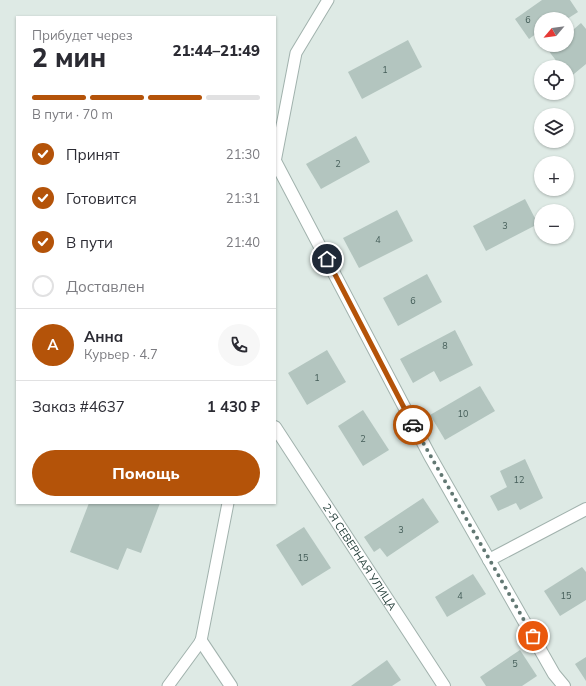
<!DOCTYPE html>
<html lang="ru">
<meta charset="utf-8">
<style>
body{margin:0;font-family:Mulish,sans-serif;background:#f7f7f7;color:#2b2b33;height:100vh;display:flex;flex-direction:column;font-size:15px;white-space:nowrap}
*{box-sizing:border-box;margin:0}
p{font-size:13px;color:#7c7c81}
.icon{flex:none;width:22px;height:22px;fill:none;stroke:currentColor;stroke-width:2;stroke-linecap:round;stroke-linejoin:round}
.map{position:relative;flex:1;overflow:hidden}
.sheet{position:absolute;left:16px;top:16px;width:260px;height:488px;display:flex;flex-direction:column;background:#fff;border-radius:0px;box-shadow:0 1px 3px #0004}
.sheet>*{flex:none}
.needle{width:26px;rotate:241deg}
.fabs{position:absolute;left:534px;top:12px;display:grid;gap:8px}
.fabs a{display:grid;place-items:center;width:40px;height:40px;border-radius:50%;background:#fff;box-shadow:0 1px 3px #0004;font-size:20px}
.pin{position:absolute;display:grid;place-items:center;width:34px;height:34px;color:#fff;margin:-17px;border:2px solid #fff;border-radius:50%;box-shadow:0 1px 4px #0007}
.courier{position:absolute;display:grid;place-items:center;width:40px;height:40px;margin:-20px;border:3px solid #b45309;border-radius:50%;background:#fff;color:#222;box-shadow:0 1px 5px #0007}
.overview em{font-style:normal;font-weight:800}
.overview div{display:flex;flex-direction:column-reverse}
.overview{display:flex;align-items:center;justify-content:space-between;height:68px;padding:0 16px}
h1{font-size:26px;font-weight:800;line-height:30px}
.bar{display:grid;grid-template-columns:repeat(4,1fr);gap:6px 4px;align-content:center;height:48px;padding:0 16px}
.bar i{height:5px;border-radius:3px;background:#e1e1e2}
.bar .active{background:#b45309}
.bar p{grid-column:span 4}
.line{display:flex;align-items:center;gap:10px;padding:0 16px;border-top:1px solid #e1e1e2}
.line div{flex:1}
.round{display:grid;place-items:center;flex:none;width:42px;height:42px;border-radius:21px;background:#f7f7f7}
ol{padding:0 16px;list-style:none}
li{display:flex;align-items:center;gap:12px;height:44px}
li p{margin-inline-start:auto}
li .icon{padding:4px;border-radius:50%;background:#b45309;color:#fff;stroke-width:4}
li:last-child{color:#7c7c81}
li i{width:22px;height:22px;border:2px solid #e1e1e2;border-radius:50%}
.primary-button{display:flex;gap:8px;margin-top:auto;padding:8px 16px}
.primary-button a{flex:1;height:46px;border-radius:24px;background:#b45309;color:#fff;font-size:16px;font-weight:800;line-height:46px;text-align:center}
.map>svg:first-child{display:block}
.building{fill:#b3c5bf}
.lines{fill:none;stroke-linecap:round;stroke-linejoin:round}
.lane-casing{stroke:#a1b2ad;stroke-width:13}
.street-casing{stroke:#a1b2ad;stroke-width:14}
.lane{stroke:#fff;stroke-width:11}
.street{stroke:#fff;stroke-width:12}
.done{stroke:#627873;stroke-width:4;stroke-dasharray:0 7.2}
.route{stroke:#b45309;stroke-width:5}
.labels{text-anchor:middle;dominant-baseline:central;stroke-width:3.5;stroke-linejoin:round;paint-order:stroke}
.number-label{font-size:9px;fill:#445d58}
.street-label{font-size:11px;fill:#1f3a35;stroke:#eef7f3}
</style>
<div class="map">
<svg width="586" height="686" viewBox="0 0 586 686">
<rect width="100%" height="100%" fill="#deeae5"/>
<g class="building">
<path d="M 542,0 L 570,0 L 578,12 L 567,19 L 541,19 L 541,30 L 529,39 L 515,19 Z"/>
<path d="M 581,23 L 586,29 L 586,64 L 569,78 L 567,75 L 567,67 L 561,67 L 548,50 L 554,45 L 567,45 L 567,35 Z"/>
<path d="M 408,40 L 422,67 L 362,99 L 348,72 Z"/>
<path d="M 356,136 L 370,162 L 321,189 L 306,164 Z"/>
<path d="M 525,199 L 538,224 L 486,251 L 473,226 Z"/>
<path d="M 397,210 L 413,241 L 359,268 L 343,238 Z"/>
<path d="M 427,274 L 442,302 L 398,326 L 383,298 Z"/>
<path d="M 455,330 L 473,365 L 440,382 L 434,371 L 413,383 L 400,359 Z"/>
<path d="M 327,350 L 346,382 L 307,405 L 288,373 Z"/>
<path d="M 480,386 L 495,411 L 445,440 L 430,415 Z"/>
<path d="M 363,410 L 389,450 L 363,466 L 338,426 Z"/>
<path d="M 525,459 L 543,498 L 520,510 L 516,503 L 498,511 L 490,496 L 507,487 L 500,471 Z"/>
<path d="M 423,498 L 439,522 L 387,557 L 380,548 L 374,552 L 364,537 Z"/>
<path d="M 89,503 L 160,503 L 141,553 L 127,548 L 118,570 L 70,552 Z"/>
<path d="M 304,527 L 331,568 L 302,586 L 276,545 Z"/>
<path d="M 582,567 L 586,572 L 586,600 L 560,616 L 544,591 Z"/>
<path d="M 473,574 L 486,594 L 447,617 L 435,597 Z"/>
<path d="M 520,650 L 537,676 L 522,686 L 486,686 L 480,677 Z"/>
<path d="M 586,657 L 586,681 L 575,664 Z"/>
<path d="M 387,660 L 401,680 L 392,686 L 351,686 Z"/>
</g>
<g class="lines">
<defs>
<g id="lane">
<path d="M 275,162 L 296,53 L 328,0"/>
<path d="M 168,686 L 201,641 L 228,503"/>
</g>
<g id="street">
<path d="M 275,161 L 430,456 L 554,674 L 564,686"/>
<path id="s1" d="M 275,427 L 444,686"/>
<path d="M 489,560 L 586,509"/>
<path d="M 201,641 L 231,686"/>
</g>
</defs>
<use href="#lane" class="lane-casing"/>
<use href="#street" class="street-casing"/>
<use href="#lane" class="lane"/>
<use href="#street" class="street"/>
</g>
<g class="lines">
<path class="done" d="M 413,425 L 533,636"/>
<path class="route" d="M 327,259 L 413,425"/>
</g>
<g class="labels">
<g class="number-label">
<text x="528" y="19">6</text>
<text x="385" y="69">1</text>
<text x="338" y="163">2</text>
<text x="505" y="225">3</text>
<text x="378" y="239">4</text>
<text x="413" y="300">6</text>
<text x="445" y="345">8</text>
<text x="317" y="377">1</text>
<text x="463" y="413">10</text>
<text x="363" y="438">2</text>
<text x="519" y="479">12</text>
<text x="401" y="529">3</text>
<text x="303" y="557">15</text>
<text x="460" y="595">4</text>
<text x="566" y="595">15</text>
<text x="515" y="663">5</text>
</g>
<g class="street-label">
<text stroke="none"><textPath href="#s1" startOffset="155">2-Я СЕВЕРНАЯ УЛИЦА</textPath></text>
</g>
</g>
</svg>
<div class="fabs">
<a><svg class="needle" viewBox="-14 -14 28 28"><path d="M0-13l5 13h-10z" fill="#e53935"/><path d="M0 13l5-13h-10z" fill="#7c7c81"/></svg></a>
<a><svg class="icon" aria-label="locate" viewBox="0 0 24 24"><circle cx="12" cy="12" r="6"/><path d="M12 2v4M12 18v4M2 12h4M18 12h4"/></svg></a>
<a><svg class="icon" aria-label="layers" viewBox="0 0 24 24"><path d="M12 4l9 5-9 5-9-5zM3 14l9 5 9-5"/></svg></a>
<a>+</a>
<a>−</a>
</div>
<div class="pin" style="left:533px;top:636px;background:#ea580c"><svg class="icon" aria-label="bag" viewBox="0 0 24 24"><path d="M5 8h14l-1 12H6zM9 8a3 3 0 0 1 6 0"/></svg></div>
<div class="pin" style="left:327px;top:259px;background:#1f2937"><svg class="icon" aria-label="home" viewBox="0 0 24 24"><path d="M3 11l9-7 9 7M6 9v11h12V9"/></svg></div>
<div class="courier" style="left:413px;top:425px"><svg class="icon" aria-label="car" viewBox="0 0 24 24"><path d="M5 17H2v-5l4-1 3-4h7l3 4 3 1v5h-3M9 17h6M6 11h13"/><circle cx="7" cy="17" r="2"/><circle cx="17" cy="17" r="2"/></svg></div>
<section class="sheet">
<div class="overview"><div><h1>2 мин</h1><p>Прибудет через</p></div><em>21:44–21:49</em></div>
<div class="bar"><i class="active"></i><i class="active"></i><i class="active"></i><i></i><p>В пути · 70 m</p></div>
<ol>
<li><svg class="icon" aria-label="check" viewBox="0 0 24 24"><path d="M5 12l5 5 9-10"/></svg>Принят<p>21:30</p></li>
<li><svg class="icon" aria-label="check" viewBox="0 0 24 24"><path d="M5 12l5 5 9-10"/></svg>Готовится<p>21:31</p></li>
<li><svg class="icon" aria-label="check" viewBox="0 0 24 24"><path d="M5 12l5 5 9-10"/></svg>В пути<p>21:40</p></li>
<li><i></i>Доставлен</li>
</ol>
<div class="line" style="height:72px"><b class="round" style="background:#b45309;color:#fff">А</b><div><b>Анна</b><p>Курьер · 4.7</p></div><a class="round"><svg class="icon" aria-label="phone" viewBox="0 0 24 24"><path d="M5 4h4l2 5-3 2q2 4 5 5l2-3 5 2v4C11 20 4 13 5 4z"/></svg></a></div>
<div class="line" style="height:52px"><div>Заказ #4637</div><b>1 430 ₽</b></div>
<div class="primary-button"><a>Помощь</a></div>
</section>
</div>
